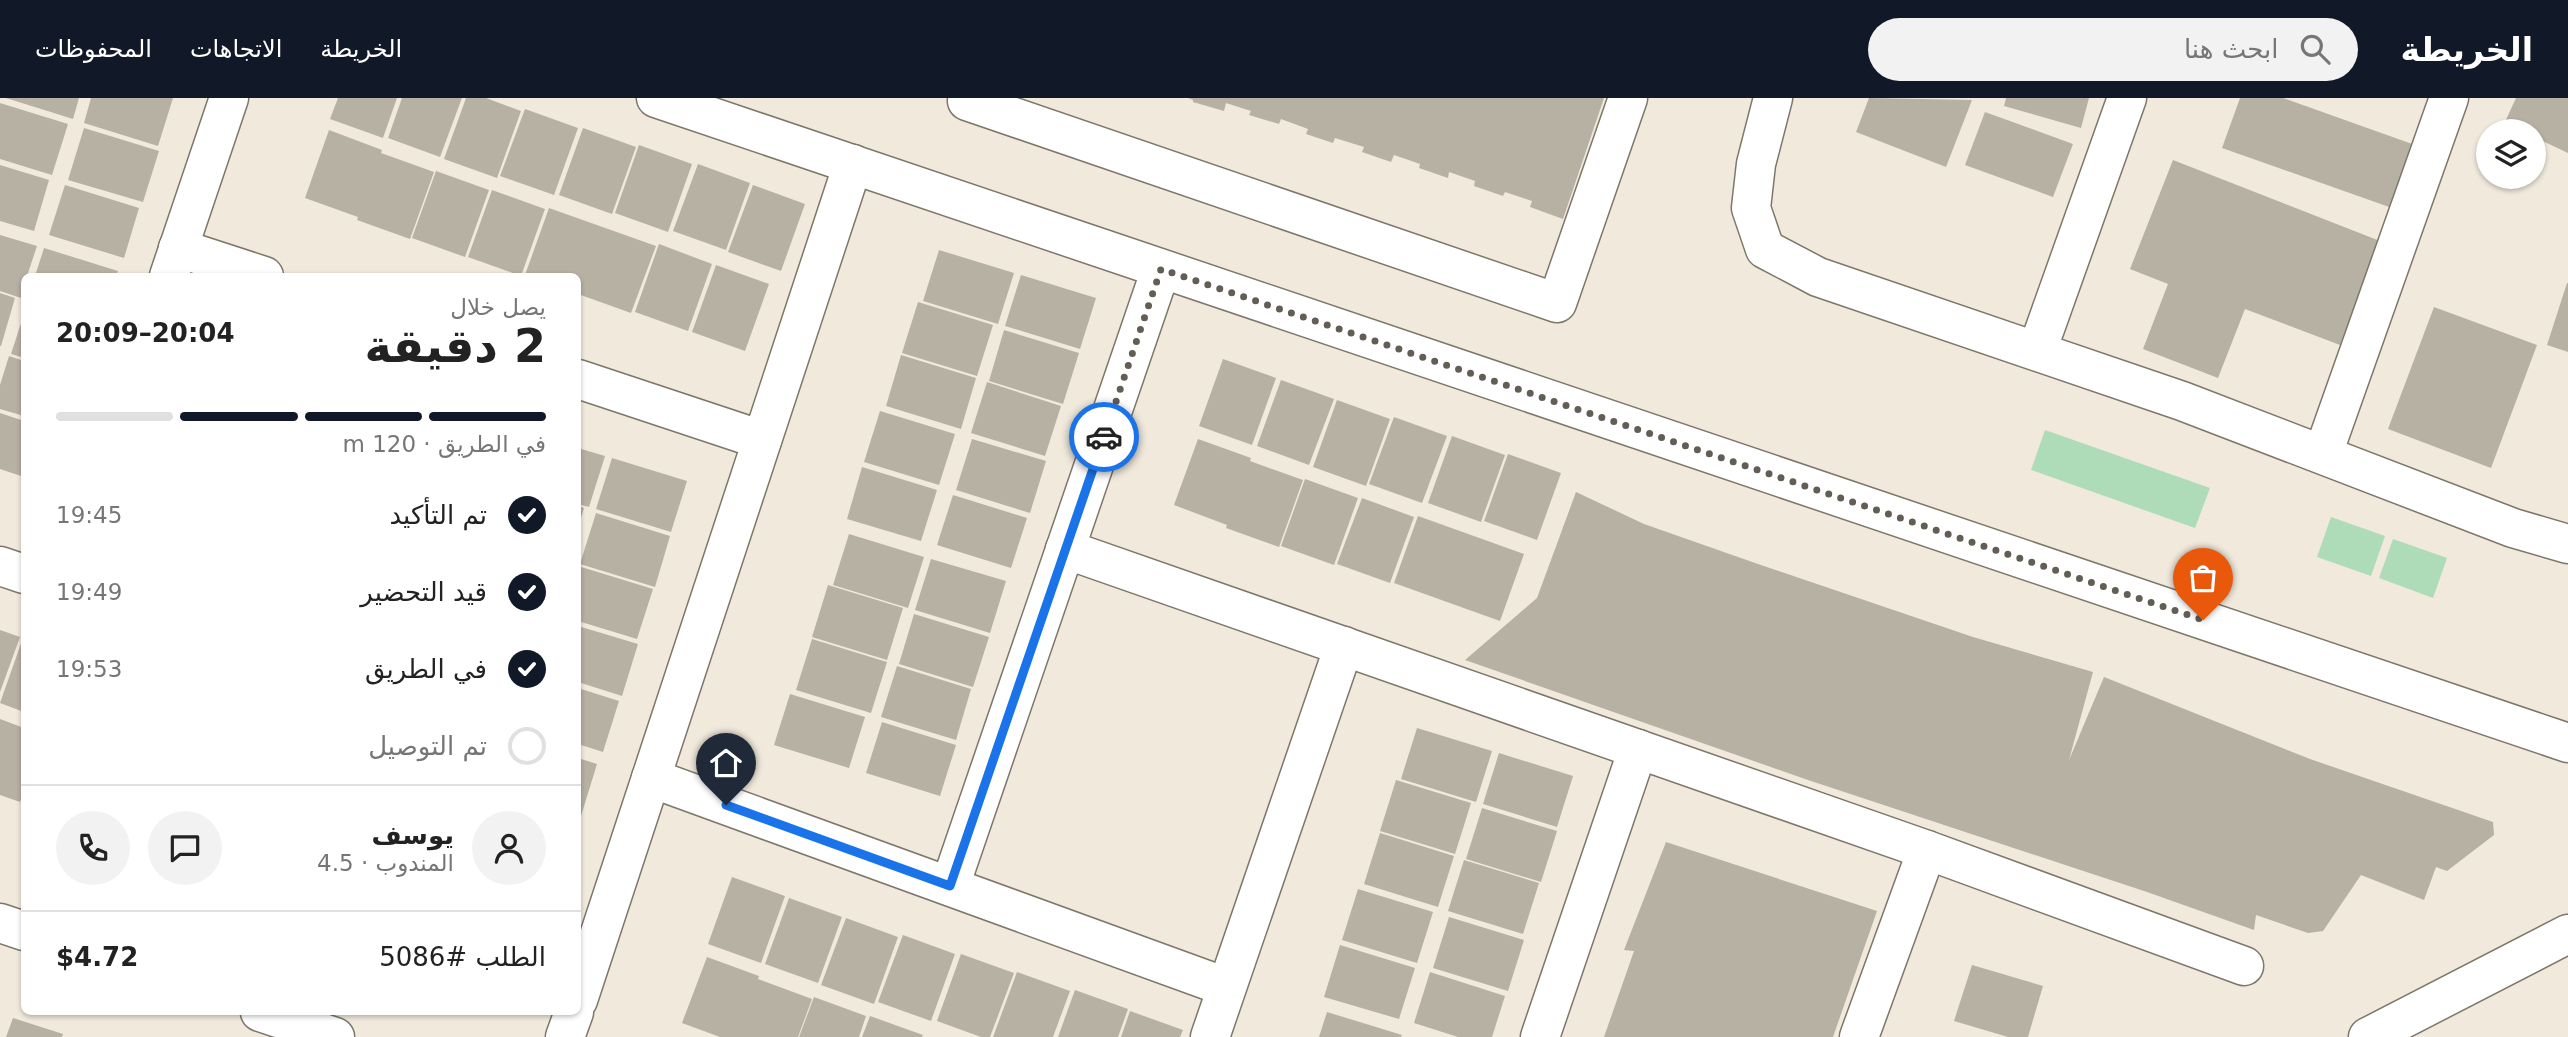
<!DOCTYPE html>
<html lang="ar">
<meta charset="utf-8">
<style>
body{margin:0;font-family:"DejaVu Sans",Vazirmatn,sans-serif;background:#f2f2f2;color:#222;direction:rtl;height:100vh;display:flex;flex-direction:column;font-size:26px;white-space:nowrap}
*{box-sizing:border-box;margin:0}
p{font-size:23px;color:#767676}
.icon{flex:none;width:38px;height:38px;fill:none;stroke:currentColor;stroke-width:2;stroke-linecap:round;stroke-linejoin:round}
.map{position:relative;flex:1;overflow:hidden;direction:ltr}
.sheet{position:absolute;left:21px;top:175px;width:560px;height:742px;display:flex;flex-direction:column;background:#fff;border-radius:10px;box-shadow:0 2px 5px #0004;direction:rtl}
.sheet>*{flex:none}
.tools{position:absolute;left:2476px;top:21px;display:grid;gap:14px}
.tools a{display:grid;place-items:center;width:70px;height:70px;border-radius:50%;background:#fff;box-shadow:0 2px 5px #0004;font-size:35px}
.pin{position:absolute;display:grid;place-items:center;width:60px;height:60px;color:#fff;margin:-72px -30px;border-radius:50% 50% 50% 0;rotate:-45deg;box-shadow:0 0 7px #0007}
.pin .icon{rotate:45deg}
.courier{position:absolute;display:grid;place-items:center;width:70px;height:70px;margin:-35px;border:5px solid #1a73e8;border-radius:50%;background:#fff;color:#222;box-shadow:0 2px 9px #0007}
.summary em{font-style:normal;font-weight:800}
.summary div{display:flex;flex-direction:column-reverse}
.summary{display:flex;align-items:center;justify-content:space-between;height:119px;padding:0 35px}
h1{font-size:46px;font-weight:800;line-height:52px}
.bar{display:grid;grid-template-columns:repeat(4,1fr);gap:10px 7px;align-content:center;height:84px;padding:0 35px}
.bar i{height:9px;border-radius:5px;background:#e0e0e0}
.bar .selected{background:#111827}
.bar p{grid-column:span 4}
.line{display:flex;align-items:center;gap:18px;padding:0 35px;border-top:2px solid #e0e0e0}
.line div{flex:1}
.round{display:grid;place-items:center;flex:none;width:74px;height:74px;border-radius:37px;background:#f2f2f2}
ol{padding:0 35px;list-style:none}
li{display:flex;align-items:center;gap:21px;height:77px}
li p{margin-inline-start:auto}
li .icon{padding:7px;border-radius:50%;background:#111827;color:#fff;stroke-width:4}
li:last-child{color:#767676}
li i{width:38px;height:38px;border:4px solid #e0e0e0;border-radius:50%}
header{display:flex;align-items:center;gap:42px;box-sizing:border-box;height:98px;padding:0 35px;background:#111827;color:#fff}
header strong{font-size:33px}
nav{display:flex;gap:38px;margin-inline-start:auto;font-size:24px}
.search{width:490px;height:63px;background:#f2f2f2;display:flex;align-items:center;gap:18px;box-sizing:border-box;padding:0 24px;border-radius:38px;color:#767676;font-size:26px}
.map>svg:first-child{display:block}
.green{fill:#aedcb8}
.building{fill:#b7b1a4}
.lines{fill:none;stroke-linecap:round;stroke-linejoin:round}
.minor-casing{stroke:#7d776b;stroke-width:41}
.minor{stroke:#fff;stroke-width:38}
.done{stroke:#625e56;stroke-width:7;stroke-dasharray:0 12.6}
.route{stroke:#1a73e8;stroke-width:9}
</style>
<header>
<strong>الخريطة</strong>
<div class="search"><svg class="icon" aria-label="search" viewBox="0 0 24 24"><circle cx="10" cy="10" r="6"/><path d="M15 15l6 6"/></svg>ابحث هنا</div>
<nav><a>الخريطة</a><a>الاتجاهات</a><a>المحفوظات</a></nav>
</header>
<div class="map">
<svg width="2568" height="939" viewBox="0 0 2568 939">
<rect width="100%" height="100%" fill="#f0e9dc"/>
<g class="green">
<path d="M 2045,332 L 2210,390 L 2195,430 L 2031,372 Z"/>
<path d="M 2331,419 L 2385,438 L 2371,478 L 2317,459 Z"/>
<path d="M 2393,441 L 2447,460 L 2433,500 L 2379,480 Z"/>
</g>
<g class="building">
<path d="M 6,0 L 79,0 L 73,21 Z"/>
<path d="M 91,0 L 173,0 L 158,48 L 84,25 Z"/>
<path d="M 338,0 L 397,0 L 383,40 L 330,21 Z"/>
<path d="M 402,0 L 462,0 L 440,59 L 388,40 Z"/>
<path d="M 466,0 L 486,0 L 521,13 L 497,80 L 444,61 Z"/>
<path d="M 1188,0 L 1604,0 L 1563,121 L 1530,109 L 1532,103 L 1505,94 L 1503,98 L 1474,88 L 1475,83 L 1449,74 L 1448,80 L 1419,70 L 1420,66 L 1394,57 L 1391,64 L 1362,54 L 1364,49 L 1335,40 L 1333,45 L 1306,36 L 1308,31 L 1281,21 L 1279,26 L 1249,17 L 1251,13 L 1226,5 L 1224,13 L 1193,4 L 1193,2 Z"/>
<path d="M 1869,0 L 1972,2 L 1946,69 L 1856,34 Z"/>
<path d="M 2006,0 L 2089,0 L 2081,30 L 2004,8 Z"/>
<path d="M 2240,0 L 2283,0 L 2415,47 L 2392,110 L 2222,50 Z"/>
<path d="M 2516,0 L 2568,0 L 2568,55 L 2534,39 L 2534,33 L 2520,33 L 2504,26 Z"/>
<path d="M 0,5 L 68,26 L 52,77 L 0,61 Z"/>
<path d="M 525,11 L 578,30 L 554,97 L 500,78 Z"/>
<path d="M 1985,14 L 2073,46 L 2053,99 L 1965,67 Z"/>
<path d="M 84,30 L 159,53 L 143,104 L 68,82 Z"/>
<path d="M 583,30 L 636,49 L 612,116 L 559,97 Z"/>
<path d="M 329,32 L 382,52 L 381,55 L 434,74 L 410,141 L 357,122 L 358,119 L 305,100 Z"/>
<path d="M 639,47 L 692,66 L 668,134 L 615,115 Z"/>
<path d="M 2173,62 L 2380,143 L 2340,247 L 2245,211 L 2218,280 L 2143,251 L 2168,186 L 2130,171 Z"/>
<path d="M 698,66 L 750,85 L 726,152 L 673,133 Z"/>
<path d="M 0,67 L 49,82 L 34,133 L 0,123 Z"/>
<path d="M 436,73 L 489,92 L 465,159 L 412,140 Z"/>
<path d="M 65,87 L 139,110 L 124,160 L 49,137 Z"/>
<path d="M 753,87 L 805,106 L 781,173 L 728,154 Z"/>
<path d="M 492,92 L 545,111 L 521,178 L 468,159 Z"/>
<path d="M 549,110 L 656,148 L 631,215 L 578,196 L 578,178 L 525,177 Z"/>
<path d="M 0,137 L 37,148 L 27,178 L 24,178 L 21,200 L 0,193 Z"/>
<path d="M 659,146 L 712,166 L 688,233 L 635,214 Z"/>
<path d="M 44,150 L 118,173 L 116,178 L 35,178 Z"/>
<path d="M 939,152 L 1014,175 L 998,226 L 923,203 Z"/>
<path d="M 716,167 L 769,186 L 745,253 L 692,234 Z"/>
<path d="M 1021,177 L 1096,200 L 1080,251 L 1005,228 Z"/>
<path d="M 2567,185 L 2568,185 L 2568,254 L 2547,247 Z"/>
<path d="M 0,195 L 15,200 L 1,248 L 0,248 Z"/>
<path d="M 918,204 L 993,227 L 977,278 L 902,255 Z"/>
<path d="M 2434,209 L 2537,247 L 2491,370 L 2388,331 Z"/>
<path d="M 24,216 L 24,260 L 11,256 Z"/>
<path d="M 1004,232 L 1079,255 L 1063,306 L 989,283 Z"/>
<path d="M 901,257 L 976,280 L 961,331 L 886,308 Z"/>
<path d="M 9,258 L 24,263 L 24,318 L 0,311 L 0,287 Z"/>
<path d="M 1223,261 L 1276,280 L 1252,347 L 1199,328 Z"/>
<path d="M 1281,282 L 1334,301 L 1309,367 L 1257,348 Z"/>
<path d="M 987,284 L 1061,308 L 1045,358 L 971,335 Z"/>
<path d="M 1337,302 L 1390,321 L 1366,388 L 1313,369 Z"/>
<path d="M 880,313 L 955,336 L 939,387 L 864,364 Z"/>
<path d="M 0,315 L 24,323 L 24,379 L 0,371 Z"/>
<path d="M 1394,319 L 1447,338 L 1422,405 L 1369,386 Z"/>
<path d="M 1452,338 L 1505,357 L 1481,424 L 1428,405 Z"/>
<path d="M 972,341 L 1046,363 L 1030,415 L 956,392 Z"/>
<path d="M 1198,341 L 1251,360 L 1250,363 L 1303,382 L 1279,449 L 1226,430 L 1227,427 L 1174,407 Z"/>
<path d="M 578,350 L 605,358 L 589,409 L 578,406 Z"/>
<path d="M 1508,356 L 1561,375 L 1537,442 L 1484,423 Z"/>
<path d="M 612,360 L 687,383 L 671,434 L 596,411 Z"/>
<path d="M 862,369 L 937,392 L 921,443 L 847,421 Z"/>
<path d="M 1305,381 L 1358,400 L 1334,467 L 1281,448 Z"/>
<path d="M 1576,394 L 1644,426 L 1758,466 L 1973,539 L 2093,574 L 2069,662 L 2104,579 L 2310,661 L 2493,724 L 2494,737 L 2447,773 L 2436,769 L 2424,802 L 2361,777 L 2323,833 L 2308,835 L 2256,817 L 2254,832 L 2147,794 L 1808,682 L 1465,562 L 1537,500 Z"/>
<path d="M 953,397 L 1027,420 L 1011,470 L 937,447 Z"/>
<path d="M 1362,400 L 1414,419 L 1390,485 L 1337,466 Z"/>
<path d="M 578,408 L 584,410 L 578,429 Z"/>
<path d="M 596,415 L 670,438 L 655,489 L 580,466 Z"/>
<path d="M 1418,418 L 1524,456 L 1500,523 L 1394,485 Z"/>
<path d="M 849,436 L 924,459 L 908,510 L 833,487 Z"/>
<path d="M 931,461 L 1006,483 L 990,535 L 915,512 Z"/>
<path d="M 578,468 L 653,491 L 637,541 L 578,523 Z"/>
<path d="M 828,487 L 903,510 L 887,562 L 812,539 Z"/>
<path d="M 914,516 L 989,539 L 973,589 L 899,566 Z"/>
<path d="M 578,528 L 638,546 L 622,598 L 578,584 Z"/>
<path d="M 0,532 L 20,539 L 0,594 Z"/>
<path d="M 24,537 L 24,614 L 0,605 Z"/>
<path d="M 812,541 L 887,564 L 871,615 L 796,592 Z"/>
<path d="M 897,568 L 971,591 L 956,642 L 881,619 Z"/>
<path d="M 578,590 L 619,603 L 603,654 L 578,646 Z"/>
<path d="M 790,596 L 865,619 L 849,670 L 774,647 Z"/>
<path d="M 0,621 L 24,630 L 24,693 L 20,704 L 0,697 Z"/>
<path d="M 882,624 L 956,647 L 940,698 L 866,675 Z"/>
<path d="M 1417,630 L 1492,653 L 1476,704 L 1401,681 Z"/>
<path d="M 1499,655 L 1573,678 L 1557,729 L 1483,706 Z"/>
<path d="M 578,660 L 597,666 L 581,718 L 578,716 Z"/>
<path d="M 1396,682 L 1471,705 L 1455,756 L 1380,733 Z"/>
<path d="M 1482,710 L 1557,733 L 1541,784 L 1466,761 Z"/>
<path d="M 1380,735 L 1454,758 L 1438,809 L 1364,786 Z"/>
<path d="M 1666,744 L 1877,813 L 1833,939 L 1604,939 L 1634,853 L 1624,852 Z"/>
<path d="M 1464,762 L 1539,785 L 1523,836 L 1448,813 Z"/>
<path d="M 732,779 L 785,798 L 761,865 L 708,846 Z"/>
<path d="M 1358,791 L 1433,814 L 1417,865 L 1342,842 Z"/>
<path d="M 789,800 L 842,819 L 818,885 L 765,866 Z"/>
<path d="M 1449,819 L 1524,842 L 1508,893 L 1433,870 Z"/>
<path d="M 846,820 L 898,839 L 874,906 L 821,887 Z"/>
<path d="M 903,837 L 955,856 L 931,923 L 878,904 Z"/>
<path d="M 1340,847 L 1415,870 L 1399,921 L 1324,899 Z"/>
<path d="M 961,856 L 1014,875 L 990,939 L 981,939 L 937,923 Z"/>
<path d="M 707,859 L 759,878 L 758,881 L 812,901 L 798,939 L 720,939 L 682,925 Z"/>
<path d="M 1972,867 L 2043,888 L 2028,939 L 2008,939 L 1954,923 Z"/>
<path d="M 1017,874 L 1070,893 L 1053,939 L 993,939 Z"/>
<path d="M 1430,874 L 1505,898 L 1492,939 L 1458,939 L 1414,925 Z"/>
<path d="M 1075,892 L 1128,911 L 1118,939 L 1058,939 Z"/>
<path d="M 814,899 L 866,918 L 859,939 L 799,939 Z"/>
<path d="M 1130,913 L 1183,932 L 1180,939 L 1121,939 Z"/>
<path d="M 1327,914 L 1402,937 L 1401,939 L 1319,939 Z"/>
<path d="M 870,918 L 923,937 L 922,939 L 862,939 Z"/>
<path d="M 13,920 L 63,936 L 62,939 L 6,939 Z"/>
</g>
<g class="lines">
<defs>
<g id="minor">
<path d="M 656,0 L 2568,645"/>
<path d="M 969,0 L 967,3 L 1557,205 L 1628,0"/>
<path d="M 1773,0 L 1756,66 L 1751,110 L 1765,151 L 1818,179 L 2182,303 L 2513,430 L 2568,446"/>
<path d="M 178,150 L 264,178"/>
<path d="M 169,178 L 229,0"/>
<path d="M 2037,253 L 2127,0"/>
<path d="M 578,281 L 762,342"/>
<path d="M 2323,356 L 2449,0"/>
<path d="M 1065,451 L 1927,752 L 2244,868"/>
<path d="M 0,468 L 24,476"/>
<path d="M 651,680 L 1226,889"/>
<path d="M 950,788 L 1161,171"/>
<path d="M 0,825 L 24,833"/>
<path d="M 578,902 L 853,66"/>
<path d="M 260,914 L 335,939"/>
<path d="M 565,939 L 574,914"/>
<path d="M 1210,939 L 1344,548"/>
<path d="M 1540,939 L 1638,651"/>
<path d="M 1859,939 L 1927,752"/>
<path d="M 2368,939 L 2568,836"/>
</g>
</defs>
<use href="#minor" class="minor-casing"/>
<use href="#minor" class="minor"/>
</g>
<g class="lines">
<path class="done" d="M 1104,339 L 1161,171 L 2203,522"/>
<path class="route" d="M 726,707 L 950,788 L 1104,339"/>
</g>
</svg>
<div class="tools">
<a><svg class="icon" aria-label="layers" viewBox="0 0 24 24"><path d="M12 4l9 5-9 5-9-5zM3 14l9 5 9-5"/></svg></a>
</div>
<div class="pin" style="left:2203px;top:522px;background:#ea580c"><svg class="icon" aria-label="bag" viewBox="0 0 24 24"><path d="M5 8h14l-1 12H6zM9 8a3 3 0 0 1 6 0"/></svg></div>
<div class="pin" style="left:726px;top:707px;background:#1f2937"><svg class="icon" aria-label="home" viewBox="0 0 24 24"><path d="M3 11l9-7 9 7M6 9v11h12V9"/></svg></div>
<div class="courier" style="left:1104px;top:339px"><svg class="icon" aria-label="car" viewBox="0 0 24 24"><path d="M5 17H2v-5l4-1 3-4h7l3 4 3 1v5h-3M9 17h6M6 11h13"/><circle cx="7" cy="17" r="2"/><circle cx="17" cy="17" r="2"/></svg></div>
<section class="sheet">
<div class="summary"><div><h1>2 دقيقة</h1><p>يصل خلال</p></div><em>20:04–20:09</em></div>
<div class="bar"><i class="selected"></i><i class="selected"></i><i class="selected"></i><i></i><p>في الطريق · 120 m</p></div>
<ol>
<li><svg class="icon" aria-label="check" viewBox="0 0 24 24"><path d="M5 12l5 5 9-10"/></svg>تم التأكيد<p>19:45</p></li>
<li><svg class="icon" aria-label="check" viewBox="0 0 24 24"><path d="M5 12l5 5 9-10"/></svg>قيد التحضير<p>19:49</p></li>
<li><svg class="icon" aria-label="check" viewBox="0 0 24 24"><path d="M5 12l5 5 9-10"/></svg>في الطريق<p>19:53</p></li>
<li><i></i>تم التوصيل</li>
</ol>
<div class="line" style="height:126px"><a class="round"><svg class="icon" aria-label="person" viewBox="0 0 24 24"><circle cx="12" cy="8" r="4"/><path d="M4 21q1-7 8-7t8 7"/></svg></a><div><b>يوسف</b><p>المندوب · 4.5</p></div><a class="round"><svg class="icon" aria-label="chat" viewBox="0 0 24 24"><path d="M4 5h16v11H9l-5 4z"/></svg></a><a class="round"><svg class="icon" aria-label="phone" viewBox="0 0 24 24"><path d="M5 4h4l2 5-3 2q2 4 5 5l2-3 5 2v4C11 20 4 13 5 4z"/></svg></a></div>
<div class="line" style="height:91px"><div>الطلب #5086</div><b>$4.72</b></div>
</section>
</div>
